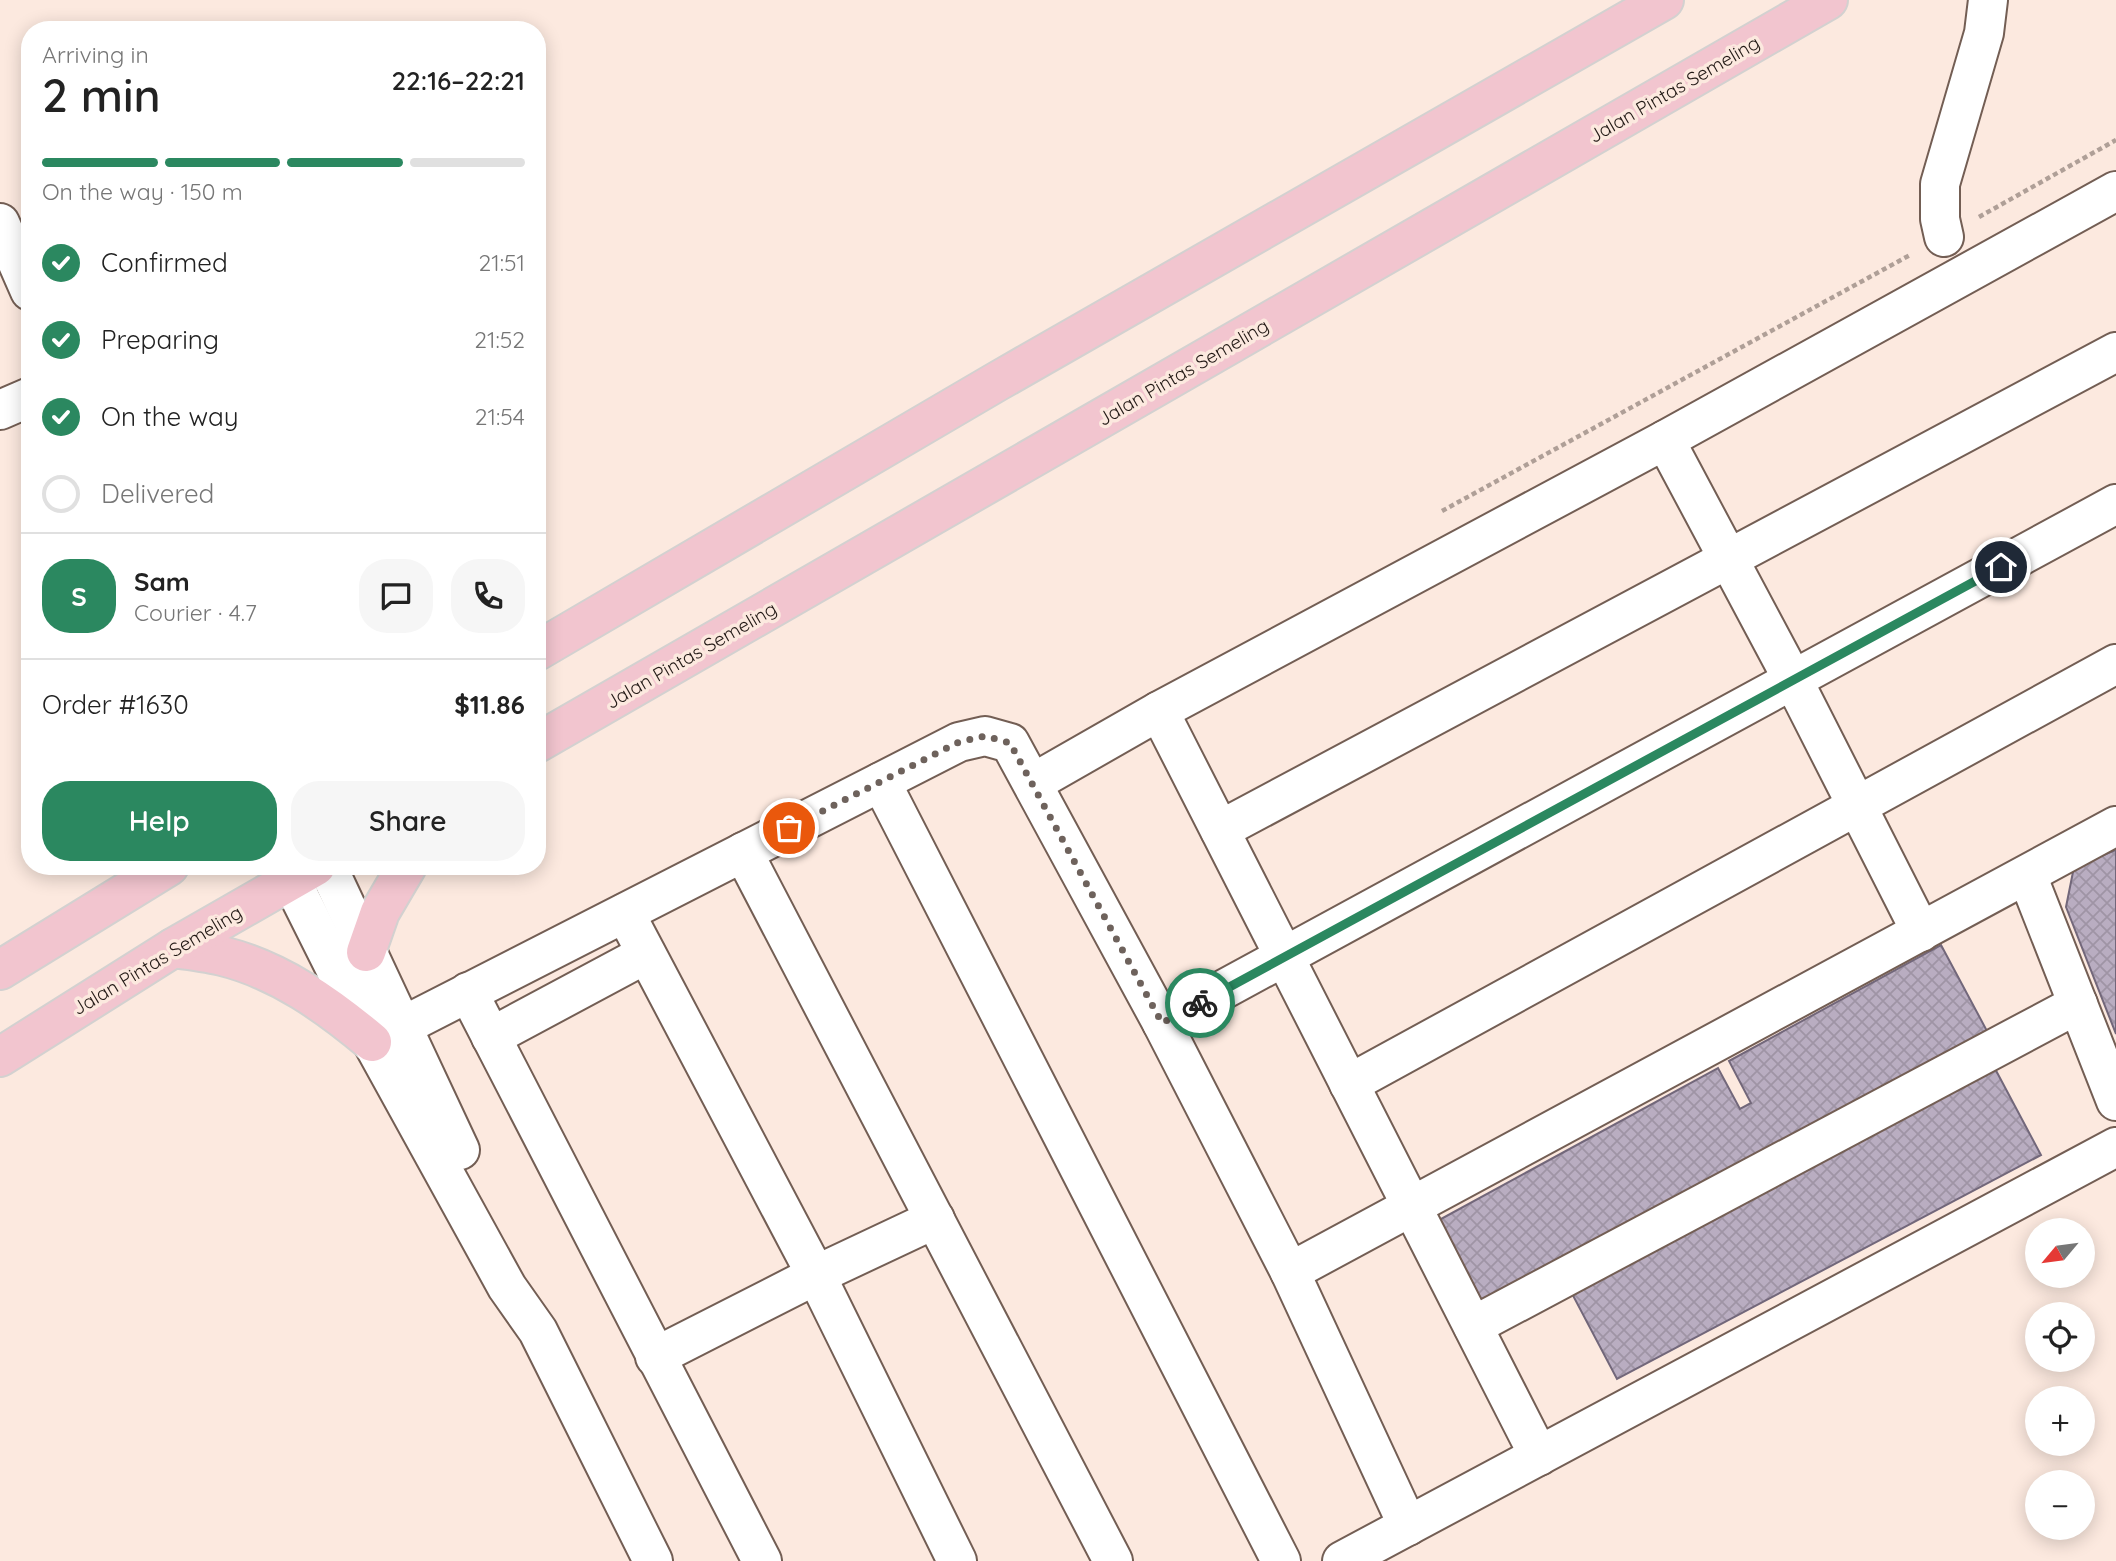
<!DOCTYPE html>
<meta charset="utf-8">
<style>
body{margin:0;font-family:Quicksand,sans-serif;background:#f6f6f6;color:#222;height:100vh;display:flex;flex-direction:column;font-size:26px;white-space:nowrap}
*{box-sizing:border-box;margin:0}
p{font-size:23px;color:#767676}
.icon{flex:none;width:38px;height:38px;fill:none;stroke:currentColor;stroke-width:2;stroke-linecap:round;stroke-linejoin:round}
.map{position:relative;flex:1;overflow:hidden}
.side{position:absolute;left:21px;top:21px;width:525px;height:854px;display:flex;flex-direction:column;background:#fff;border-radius:28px;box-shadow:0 4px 18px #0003}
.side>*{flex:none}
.needle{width:46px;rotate:241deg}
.controls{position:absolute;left:2025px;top:1218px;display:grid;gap:14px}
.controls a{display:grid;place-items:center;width:70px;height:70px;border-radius:50%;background:#fff;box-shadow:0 4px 18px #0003;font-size:35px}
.pin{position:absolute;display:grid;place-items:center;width:60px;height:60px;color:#fff;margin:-30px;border:4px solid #fff;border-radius:50%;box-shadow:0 2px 7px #0007}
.courier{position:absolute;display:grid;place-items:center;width:70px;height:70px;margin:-35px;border:5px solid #2b8860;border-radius:50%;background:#fff;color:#222;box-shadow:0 2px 9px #0007}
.summary em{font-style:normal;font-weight:600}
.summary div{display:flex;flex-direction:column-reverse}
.summary{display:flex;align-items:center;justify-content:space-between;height:119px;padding:0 21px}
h1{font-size:46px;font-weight:600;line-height:52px}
.bar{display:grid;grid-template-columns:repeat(4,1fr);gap:10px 7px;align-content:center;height:84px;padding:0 21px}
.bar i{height:9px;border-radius:5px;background:#e0e0e0}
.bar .selected{background:#2b8860}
.bar p{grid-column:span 4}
.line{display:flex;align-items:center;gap:18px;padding:0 21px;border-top:2px solid #e0e0e0}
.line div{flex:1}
.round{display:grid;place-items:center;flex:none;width:74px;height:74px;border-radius:28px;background:#f6f6f6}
ol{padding:0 21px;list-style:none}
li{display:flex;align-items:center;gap:21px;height:77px}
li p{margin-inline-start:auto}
li .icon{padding:7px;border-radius:50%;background:#2b8860;color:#fff;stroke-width:4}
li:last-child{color:#767676}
li i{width:38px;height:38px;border:4px solid #e0e0e0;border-radius:50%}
.primary-button{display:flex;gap:14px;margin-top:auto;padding:14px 21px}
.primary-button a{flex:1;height:80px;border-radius:28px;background:#2b8860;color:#fff;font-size:28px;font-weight:600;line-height:80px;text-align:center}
.primary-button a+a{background:#f6f6f6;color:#222}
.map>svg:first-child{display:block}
.building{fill:url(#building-cross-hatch);stroke:#72677a;stroke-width:2}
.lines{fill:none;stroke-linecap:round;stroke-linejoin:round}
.minor-casing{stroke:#735e54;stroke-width:42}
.major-casing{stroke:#d3d1d0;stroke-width:42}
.path{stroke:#af9f97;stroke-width:4.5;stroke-dasharray:5 3.5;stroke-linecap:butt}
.minor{stroke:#fff;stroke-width:38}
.major{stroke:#f2c5cf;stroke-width:38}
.done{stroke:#6e625c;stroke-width:7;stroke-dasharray:0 12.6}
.route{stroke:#2b8860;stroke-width:9}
.labels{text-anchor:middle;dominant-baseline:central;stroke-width:7;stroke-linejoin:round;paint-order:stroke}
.street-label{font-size:19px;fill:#221915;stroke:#fce9df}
</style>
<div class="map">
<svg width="2116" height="1561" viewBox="0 0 2116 1561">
<defs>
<pattern id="building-cross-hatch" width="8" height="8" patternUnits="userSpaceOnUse" patternTransform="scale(1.75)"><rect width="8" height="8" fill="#b9adc1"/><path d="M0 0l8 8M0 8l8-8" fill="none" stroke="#9f94a5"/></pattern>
</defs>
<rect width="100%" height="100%" fill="#fce9df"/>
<g class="building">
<path d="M 2116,850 L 2116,1034 L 2066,907 L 2074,867 Z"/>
<path d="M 1941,945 L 1987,1031 L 1475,1309 L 1430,1225 L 1718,1068 L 1740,1109 L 1751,1103 L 1729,1061 Z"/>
<path d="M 1992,1063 L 2041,1155 L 1617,1379 L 1569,1288 Z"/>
</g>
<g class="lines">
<defs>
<g id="minor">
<path d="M 0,223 L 30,291"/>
<path d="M 1944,237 L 1940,219 L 1940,184 L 1984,33 L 1988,0"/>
<path d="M 0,410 L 30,397"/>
<path d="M 1665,440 L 1793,680 L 1921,932"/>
<path d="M 1159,711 L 1539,1456"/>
<path d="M 881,782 L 1281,1561"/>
<path d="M 1033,783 L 1159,711 L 1665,440 L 2116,191"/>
<path d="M 1220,830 L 2116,352"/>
<path d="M 743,852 L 1113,1561"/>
<path d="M 284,866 L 372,1042 L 507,1287 L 538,1331 L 653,1561"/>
<path d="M 327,866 L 460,1150"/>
<path d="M 2027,875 L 2116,1101"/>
<path d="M 625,913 L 816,1275 L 957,1561"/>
<path d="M 468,992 L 762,1561"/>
<path d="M 1162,1023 L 2116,504"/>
<path d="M 403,1026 L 959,742 L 985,736 L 1010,743 L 1162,1023 L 1290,1272 L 1408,1526"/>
<path d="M 491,1037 L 646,954"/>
<path d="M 1349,1084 L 2116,664"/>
<path d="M 1290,1272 L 2116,826"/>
<path d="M 1473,1326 L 2078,1004"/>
<path d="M 655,1357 L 816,1275 L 935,1219"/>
<path d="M 1342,1561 L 2116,1147"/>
</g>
<g id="major">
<path d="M 537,651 L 998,381 L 1664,0"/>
<path d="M 537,743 L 1828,0"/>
<path d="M 173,948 C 189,950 206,952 222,956 C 279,970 328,1005 372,1042"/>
<path d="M 366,952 L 380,912 L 407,866"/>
<path d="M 0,970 L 169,866"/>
<path d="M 0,1057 L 173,948 L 316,866"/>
</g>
</defs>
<use href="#minor" class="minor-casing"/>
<use href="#major" class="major-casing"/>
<g class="path">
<path d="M 1979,217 L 2116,140"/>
<path d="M 1442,511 L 1910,255"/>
</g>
<use href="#minor" class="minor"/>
<use href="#major" class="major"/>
</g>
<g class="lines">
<path class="done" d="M 789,828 L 959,742 L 985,736 L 1010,743 L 1162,1023 L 1200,1003"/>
<path class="route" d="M 1200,1003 L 2001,567"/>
</g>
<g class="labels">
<g class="street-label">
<text transform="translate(1674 89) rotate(-30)">Jalan Pintas Semeling</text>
<text transform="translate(1183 372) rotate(-30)">Jalan Pintas Semeling</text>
<text transform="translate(691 655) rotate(-30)">Jalan Pintas Semeling</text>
<text transform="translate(157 960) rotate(-31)">Jalan Pintas Semeling</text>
</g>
</g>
</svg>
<div class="controls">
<a><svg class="needle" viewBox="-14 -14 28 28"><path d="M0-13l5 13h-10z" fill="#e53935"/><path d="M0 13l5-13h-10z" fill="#767676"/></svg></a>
<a><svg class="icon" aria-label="locate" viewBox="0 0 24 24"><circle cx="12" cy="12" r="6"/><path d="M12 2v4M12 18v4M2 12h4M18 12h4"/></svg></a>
<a>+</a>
<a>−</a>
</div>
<div class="pin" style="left:789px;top:828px;background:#ea580c"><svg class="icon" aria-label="bag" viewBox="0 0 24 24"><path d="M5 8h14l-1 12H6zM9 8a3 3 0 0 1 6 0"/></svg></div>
<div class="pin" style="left:2001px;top:567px;background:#1f2937"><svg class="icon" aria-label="home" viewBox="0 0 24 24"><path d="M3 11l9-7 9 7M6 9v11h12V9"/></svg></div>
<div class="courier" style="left:1200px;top:1003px"><svg class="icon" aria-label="bike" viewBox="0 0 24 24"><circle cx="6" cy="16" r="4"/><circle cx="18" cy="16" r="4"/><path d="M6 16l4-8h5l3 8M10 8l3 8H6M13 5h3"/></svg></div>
<section class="side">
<div class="summary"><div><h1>2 min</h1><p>Arriving in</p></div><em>22:16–22:21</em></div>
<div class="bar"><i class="selected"></i><i class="selected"></i><i class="selected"></i><i></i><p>On the way · 150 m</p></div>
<ol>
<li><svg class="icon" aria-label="check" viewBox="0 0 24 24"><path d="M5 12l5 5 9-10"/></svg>Confirmed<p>21:51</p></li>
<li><svg class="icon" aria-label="check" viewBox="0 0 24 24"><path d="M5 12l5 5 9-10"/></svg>Preparing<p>21:52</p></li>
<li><svg class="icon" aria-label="check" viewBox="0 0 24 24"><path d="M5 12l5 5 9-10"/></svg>On the way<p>21:54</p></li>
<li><i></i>Delivered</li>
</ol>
<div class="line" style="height:126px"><b class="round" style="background:#2b8860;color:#fff">S</b><div><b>Sam</b><p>Courier · 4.7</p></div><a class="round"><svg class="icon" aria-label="chat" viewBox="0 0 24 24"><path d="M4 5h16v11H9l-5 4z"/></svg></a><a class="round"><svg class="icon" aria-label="phone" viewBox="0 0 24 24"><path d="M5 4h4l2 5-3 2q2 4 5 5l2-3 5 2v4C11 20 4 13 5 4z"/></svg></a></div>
<div class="line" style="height:91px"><div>Order #1630</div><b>$11.86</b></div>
<div class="primary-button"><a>Help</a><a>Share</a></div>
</section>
</div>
